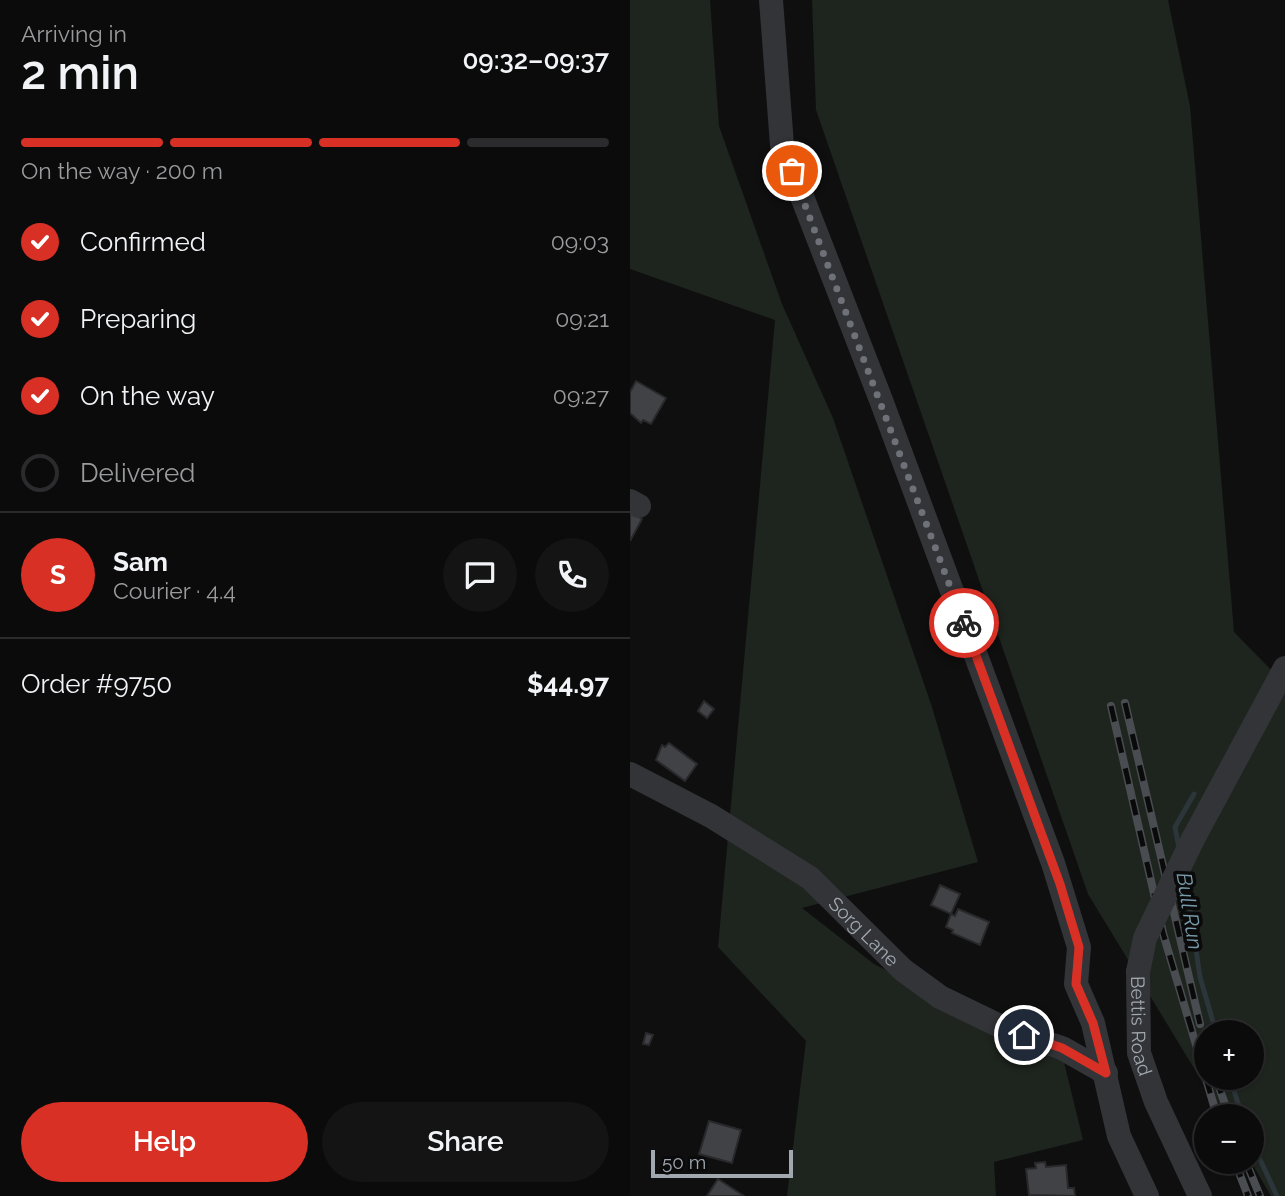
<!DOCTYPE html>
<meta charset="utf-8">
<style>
body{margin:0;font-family:Raleway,sans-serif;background:#141415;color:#f1f3f6;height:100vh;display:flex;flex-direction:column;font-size:26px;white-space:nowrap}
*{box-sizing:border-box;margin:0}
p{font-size:23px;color:#9a9b9d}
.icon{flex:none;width:38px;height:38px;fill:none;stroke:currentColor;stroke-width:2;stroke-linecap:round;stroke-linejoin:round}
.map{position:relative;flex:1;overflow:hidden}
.sheet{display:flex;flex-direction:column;background:#0b0b0c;width:630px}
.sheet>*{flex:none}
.fabs{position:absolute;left:564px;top:1020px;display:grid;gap:14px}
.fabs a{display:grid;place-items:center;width:70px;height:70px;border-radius:50%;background:#0b0b0c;box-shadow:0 2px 5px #0004,0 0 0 2px #2b2b2d;font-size:35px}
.scale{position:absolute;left:21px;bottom:18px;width:142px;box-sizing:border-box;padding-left:7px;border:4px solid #a1a8b0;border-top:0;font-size:19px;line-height:24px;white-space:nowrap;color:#a1a8b0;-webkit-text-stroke:5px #0a0a0b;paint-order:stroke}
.pin{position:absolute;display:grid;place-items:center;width:60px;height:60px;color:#fff;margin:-30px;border:4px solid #fff;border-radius:50%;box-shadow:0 2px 7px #0007}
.courier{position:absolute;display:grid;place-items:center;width:70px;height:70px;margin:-35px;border:5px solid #d93025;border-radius:50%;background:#fff;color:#222;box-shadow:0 2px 9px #0007}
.head em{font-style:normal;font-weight:600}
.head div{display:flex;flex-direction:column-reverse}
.head{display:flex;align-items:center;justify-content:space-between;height:119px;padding:0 21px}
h1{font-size:46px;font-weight:600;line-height:52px}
.bar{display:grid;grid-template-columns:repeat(4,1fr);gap:10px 7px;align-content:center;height:84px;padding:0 21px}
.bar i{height:9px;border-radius:5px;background:#2b2b2d}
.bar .on{background:#d93025}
.bar p{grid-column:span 4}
.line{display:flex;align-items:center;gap:18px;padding:0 21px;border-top:2px solid #2b2b2d}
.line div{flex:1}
.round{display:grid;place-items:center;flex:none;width:74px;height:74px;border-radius:37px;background:#141415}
ol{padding:0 21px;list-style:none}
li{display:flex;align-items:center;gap:21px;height:77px}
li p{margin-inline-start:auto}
li .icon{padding:7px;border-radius:50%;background:#d93025;color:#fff;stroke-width:4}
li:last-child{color:#9a9b9d}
li i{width:38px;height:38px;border:4px solid #2b2b2d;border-radius:50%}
.button{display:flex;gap:14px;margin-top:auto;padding:14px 21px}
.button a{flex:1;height:80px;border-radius:42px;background:#d93025;color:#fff;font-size:28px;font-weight:600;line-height:80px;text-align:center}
.button a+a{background:#141415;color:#f1f3f6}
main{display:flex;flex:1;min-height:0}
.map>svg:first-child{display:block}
.green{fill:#1e241e;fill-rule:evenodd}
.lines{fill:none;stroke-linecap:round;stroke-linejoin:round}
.stream{stroke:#2c353a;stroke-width:5}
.building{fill:#404246;stroke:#29292c;stroke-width:2}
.minor{stroke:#323437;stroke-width:24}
.rail-casing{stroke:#494c50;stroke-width:8}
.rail{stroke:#0a0a0b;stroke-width:5;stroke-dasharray:16;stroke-linecap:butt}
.minor-bridge{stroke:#323437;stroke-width:24}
.done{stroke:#6e7278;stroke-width:7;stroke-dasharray:0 12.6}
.route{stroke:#d93025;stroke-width:9}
.labels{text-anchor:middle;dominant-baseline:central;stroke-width:7;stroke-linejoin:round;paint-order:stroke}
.street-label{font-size:19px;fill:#a1a8b0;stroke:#0a0a0b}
.water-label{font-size:21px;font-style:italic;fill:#799aaa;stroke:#0a0a0b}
</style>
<main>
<section class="sheet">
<div class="head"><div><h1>2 min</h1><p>Arriving in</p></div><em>09:32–09:37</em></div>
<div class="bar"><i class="on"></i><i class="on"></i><i class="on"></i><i></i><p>On the way · 200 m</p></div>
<ol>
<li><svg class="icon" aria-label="check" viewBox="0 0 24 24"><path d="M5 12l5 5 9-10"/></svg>Confirmed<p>09:03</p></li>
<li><svg class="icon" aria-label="check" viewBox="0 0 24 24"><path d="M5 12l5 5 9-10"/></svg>Preparing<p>09:21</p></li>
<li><svg class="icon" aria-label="check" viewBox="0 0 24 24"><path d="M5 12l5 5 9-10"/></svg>On the way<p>09:27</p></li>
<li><i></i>Delivered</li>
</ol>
<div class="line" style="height:126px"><b class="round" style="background:#d93025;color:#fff">S</b><div><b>Sam</b><p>Courier · 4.4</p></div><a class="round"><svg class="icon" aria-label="chat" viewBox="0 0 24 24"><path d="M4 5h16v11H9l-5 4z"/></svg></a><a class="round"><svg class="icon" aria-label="phone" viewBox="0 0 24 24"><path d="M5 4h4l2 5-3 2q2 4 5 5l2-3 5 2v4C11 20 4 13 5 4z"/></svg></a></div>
<div class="line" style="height:91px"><div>Order #9750</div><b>$44.97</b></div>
<div class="button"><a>Help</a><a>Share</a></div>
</section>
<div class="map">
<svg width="655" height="1196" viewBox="0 0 655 1196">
<rect width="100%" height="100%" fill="#0f0f10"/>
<g class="green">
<path d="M 0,0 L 80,0 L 89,126 L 152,304 L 203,418 L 302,707 L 348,862 L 172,908 L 244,964 L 434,1062 L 453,1140 L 364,1162 L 366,1196 L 157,1196 L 176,1041 L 88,947 L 145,320 L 0,269 Z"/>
<path d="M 182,0 L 538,0 L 560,106 L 604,632 L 655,684 L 655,1196 L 641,1196 L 621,1162 L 621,1116 L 593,1116 L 458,894 L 186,110 ZM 576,1032 L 621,1032 L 621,1078 L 576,1078 Z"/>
</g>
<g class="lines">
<g class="stream">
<path d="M 549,848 L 545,827 L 564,794"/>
<path d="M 555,875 L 570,977 L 586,1032"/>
<path d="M 600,1078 L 612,1116"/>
<path d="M 621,1140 L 647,1196"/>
</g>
</g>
<g class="building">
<path d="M 6,381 L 36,398 L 21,424 L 13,420 L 11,423 L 0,413 L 0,392 Z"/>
<path d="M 0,512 L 12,519 L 0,541 Z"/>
<path d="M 74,701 L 84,709 L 77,718 L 68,711 Z"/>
<path d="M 39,743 L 67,764 L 55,781 L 26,760 L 32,745 L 35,747 Z"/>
<path d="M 310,885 L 330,894 L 321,914 L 301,905 Z"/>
<path d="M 328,909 L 359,922 L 350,945 L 322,933 L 323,930 L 316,927 L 321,914 L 325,916 Z"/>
<path d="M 16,1033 L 23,1035 L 19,1045 L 13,1044 Z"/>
<path d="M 79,1121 L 111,1130 L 102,1163 L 69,1154 Z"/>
<path d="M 415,1162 L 416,1167 L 436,1165 L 438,1188 L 444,1188 L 445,1196 L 399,1195 L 396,1169 L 406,1168 L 405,1163 Z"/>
<path d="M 88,1179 L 114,1196 L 77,1196 Z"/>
</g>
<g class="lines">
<g class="minor">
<path d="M 141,0 L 152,145 L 251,400 L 423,863 L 449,947 L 446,984 L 463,1023 L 489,1136 L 517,1196"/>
<path d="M 0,501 L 9,506"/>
<path id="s1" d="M 0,774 L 81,816 L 180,878 L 273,970 L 310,997 L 376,1029 L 432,1048 L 476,1073"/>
<path d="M 563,839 L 655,668"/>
<path id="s2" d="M 508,972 L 509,1053 L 526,1102 L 570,1196"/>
</g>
<defs>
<g id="rail">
<path d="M 495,703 L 570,1024"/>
<path d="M 481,706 L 533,933 L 587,1116"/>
<path d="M 586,1078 L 599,1116"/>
<path d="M 605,1162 L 618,1196"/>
<path d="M 616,1162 L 630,1196"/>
</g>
</defs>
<use href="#rail" class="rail-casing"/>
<use href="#rail" class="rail"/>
<path class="minor-bridge" d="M 508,972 L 515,938 L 563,839"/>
</g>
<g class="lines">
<path class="done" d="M 162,171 L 334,623"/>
<path class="route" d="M 334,623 L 430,884 L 449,947 L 446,984 L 463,1023 L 476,1073 L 432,1048 L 394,1035"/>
</g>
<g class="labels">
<g class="street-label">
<text stroke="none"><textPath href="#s1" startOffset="284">Sorg Lane</textPath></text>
<text stroke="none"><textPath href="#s2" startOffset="54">Bettis Road</textPath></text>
</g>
<g class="water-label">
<text transform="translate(560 911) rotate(81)">Bull Run</text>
</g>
</g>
</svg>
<div class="fabs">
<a>+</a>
<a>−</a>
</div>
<div class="scale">50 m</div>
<div class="pin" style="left:162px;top:171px;background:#ea580c"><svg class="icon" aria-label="bag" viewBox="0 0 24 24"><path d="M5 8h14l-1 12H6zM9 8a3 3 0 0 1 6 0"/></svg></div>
<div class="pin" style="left:394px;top:1035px;background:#1f2937"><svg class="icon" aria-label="home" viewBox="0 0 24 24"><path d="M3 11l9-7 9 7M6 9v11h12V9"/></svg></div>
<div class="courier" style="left:334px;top:623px"><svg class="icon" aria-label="bike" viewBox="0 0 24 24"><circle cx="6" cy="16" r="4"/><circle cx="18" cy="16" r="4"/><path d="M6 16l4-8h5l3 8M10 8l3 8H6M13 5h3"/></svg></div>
</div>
</main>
